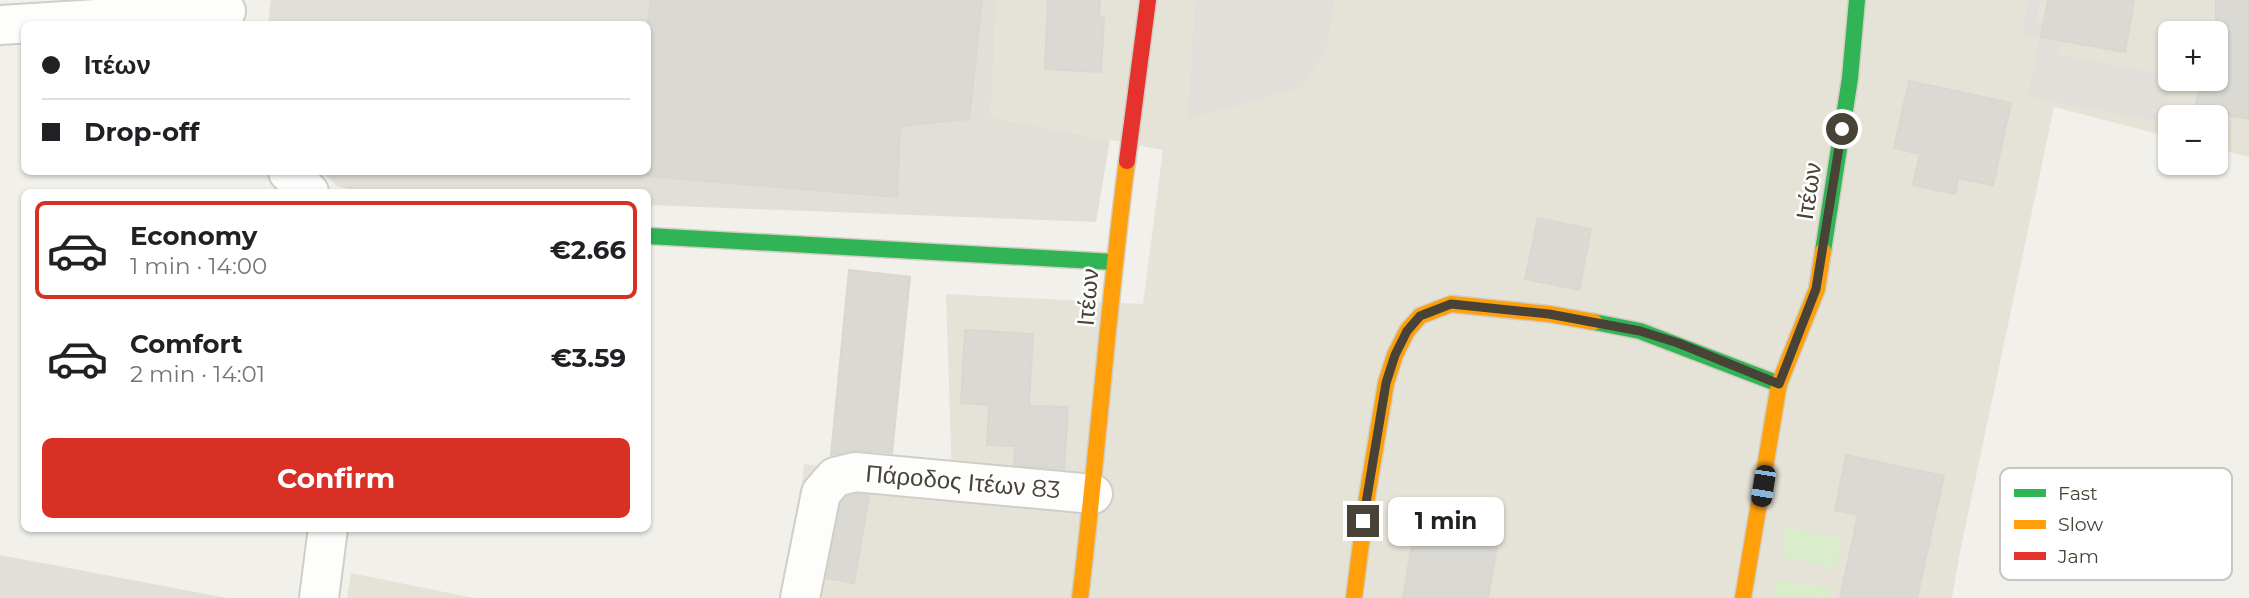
<!DOCTYPE html>
<meta charset="utf-8">
<style>
body{margin:0;font-family:Montserrat,sans-serif;background:#f6f6f6;color:#202124;height:100vh;display:flex;flex-direction:column;font-size:26px;white-space:nowrap}
*{box-sizing:border-box;margin:0}
p{font-size:23px;color:#757577}
.icon{flex:none;width:38px;height:38px;fill:none;stroke:currentColor;stroke-width:2;stroke-linecap:round;stroke-linejoin:round}
.map{position:relative;flex:1;overflow:hidden}
.side{position:absolute;left:21px;top:189px;width:630px;height:343px;display:flex;flex-direction:column;background:#fff;border-radius:10px;box-shadow:0 2px 5px #0004}
.side>*{flex:none}
.hud{position:absolute;left:21px;top:21px;width:630px;height:154px;border-radius:10px;box-shadow:0 2px 5px #0004;display:grid;align-content:center;height:154px;padding:0 21px;background:#fff}
.fabs{position:absolute;left:2158px;top:21px;display:grid;gap:14px}
.fabs a{display:grid;place-items:center;width:70px;height:70px;border-radius:10px;background:#fff;box-shadow:0 2px 5px #0004;font-size:35px}
.end{position:absolute;width:32px;height:32px;margin:-16px;border:9px solid #484336;background:#fff;box-shadow:0 0 0 4px #fff}
.from{border-radius:50%}
.bubble{position:absolute;height:49px;border-radius:10px;background:#fff;box-shadow:0 2px 5px #0004;font-size:23px;font-weight:700;line-height:49px;text-align:center}
.car{position:absolute;width:21px;height:42px;margin:-21px -10px;border-radius:9px;box-shadow:0 0 5px 2px #0007;background:linear-gradient(#222 24%,#8ab4d8 0 40%,#222 0 76%,#8ab4d8 0 86%,#222 0)}
.hud b{display:flex;align-items:center;gap:24px;height:66px;font-size:26px}
.hud b+b{border-top:2px solid #e0e0e0}
.hud i{width:18px;height:18px;background:#202124}
ul{padding:12px 0 0;list-style:none}
li{display:flex;align-items:center;gap:21px;height:98px;margin:0 14px 10px;padding:0 7px;border:4px solid transparent;border-radius:10px}
li div{flex:1}
li b{display:block;font-size:26px}
li em{font-style:normal;font-weight:700}
li.on{border-color:#d93025}
li>.icon{width:63px;height:63px;stroke-width:1.5}
.action{display:flex;gap:14px;margin-top:auto;padding:14px 21px}
.action a{flex:1;height:80px;border-radius:10px;background:#d93025;color:#fff;font-size:28px;font-weight:700;line-height:80px;text-align:center}
.map>svg:first-child{display:block}
.residential{fill:#e5e3d8;fill-rule:evenodd}
.industrial{fill:#e2dfd9}
.green{fill:#daedca}
.parking{fill:#e0dfda}
.building{fill:#dbd9d3;stroke:#d9d7d0;stroke-width:2}
.lines{fill:none;stroke-linecap:round;stroke-linejoin:round}
.street-casing{stroke:#cfcec8;stroke-width:42}
.fast-casing{stroke:#d1cec2;stroke-width:19}
.slow-casing{stroke:#d1cec2;stroke-width:19}
.jam-casing{stroke:#d1cec2;stroke-width:19}
.street{stroke:#fdfdfc;stroke-width:38}
.fast{stroke:#30b455;stroke-width:16}
.slow{stroke:#ff9f0a;stroke-width:16}
.jam{stroke:#e5322d;stroke-width:16}
.route{stroke:#484336;stroke-width:9}
.labels{text-anchor:middle;stroke-width:5;stroke-linejoin:round;paint-order:stroke}
.street-label{font-size:24px;fill:#484336;stroke:#fff}
.key{fill:#fff;stroke:#c8c7c3;stroke-width:2}
.key-label{font-size:19px;fill:#484336}
</style>
<div class="map">
<svg width="2249" height="598" viewBox="0 0 2249 598">
<rect width="100%" height="100%" fill="#f1f0eb"/>
<path class="residential" d="M 997,0 L 2249,0 L 2249,157 L 2216,148 L 2216,117 L 2170,117 L 2170,137 L 2054,107 L 1960,552 L 1952,598 L 790,598 L 804,464 L 952,481 L 946,294 L 1143,304 L 1163,150 L 991,117 ZM 2170,33 L 2216,33 L 2216,79 L 2170,79 Z
M 351,573 L 474,598 L 347,598 Z"/>
<path class="industrial" d="M 271,0 L 997,0 L 991,117 L 1110,140 L 1096,222 L 648,205 L 648,192 L 361,192 L 337,186 L 323,172 L 648,172 L 648,24 L 268,24 Z
M 0,555 L 227,598 L 0,598 Z"/>
<path class="green" d="M 1787,528 L 1841,539 L 1835,568 L 1781,556 Z
M 1776,579 L 1831,589 L 1829,598 L 1773,596 Z"/>
<path class="parking" d="M 1195,0 L 1335,0 L 1326,51 L 1302,87 L 1188,119 Z
M 2028,0 L 2040,0 L 2036,22 L 2062,27 L 2057,54 L 2170,76 L 2172,79 L 2164,123 L 2028,97 L 2039,38 L 2022,34 Z"/>
<path class="building" d="M 651,0 L 982,0 L 969,119 L 900,126 L 897,197 L 648,176 L 648,22 Z
M 1048,0 L 1100,0 L 1099,17 L 1104,17 L 1101,72 L 1045,69 Z
M 2048,0 L 2134,0 L 2125,52 L 2041,37 Z
M 2216,0 L 2249,0 L 2249,119 L 2195,109 L 2201,79 L 2216,79 Z
M 1909,81 L 2011,103 L 1993,185 L 1958,178 L 1955,194 L 1913,185 L 1920,154 L 1894,148 Z
M 1538,218 L 1591,229 L 1579,290 L 1525,279 Z
M 849,270 L 910,277 L 892,453 L 857,450 L 831,455 Z
M 965,330 L 1033,334 L 1029,406 L 1068,407 L 1064,469 L 1014,465 L 1015,446 L 987,445 L 989,405 L 961,403 Z
M 1846,455 L 1944,476 L 1917,598 L 1840,598 L 1858,515 L 1835,510 Z
M 857,494 L 869,495 L 854,583 L 826,578 L 841,503 L 847,497 Z
M 1416,520 L 1499,534 L 1488,598 L 1403,598 Z"/>
<g class="lines">
<g class="street-casing">
<path id="street" d="M 0,25 L 226,11
M 288,172 L 309,192
M 319,598 L 328,528
M 800,598 L 821,493 L 835,477 L 855,472 L 1093,494"/>
</g>
<g class="fast-casing">
<path id="fast" d="M 648,236 L 1114,262
M 1823,251 L 1850,78 L 1857,0
M 1594,322 L 1640,331 L 1779,384"/>
</g>
<g class="slow-casing">
<path id="slow" d="M 1080,598 C 1098,452 1108,306 1127,161
M 1354,598 L 1367,497 L 1386,383 L 1395,355 L 1407,331 L 1420,316 L 1451,304 L 1549,314 L 1594,322
M 1743,598 L 1779,384 L 1817,289 L 1823,251"/>
</g>
<g class="jam-casing">
<path id="jam" d="M 1127,161 L 1148,0"/>
</g>
<use href="#street" class="street"/>
<use href="#fast" class="fast"/>
<use href="#slow" class="slow"/>
<use href="#jam" class="jam"/>
</g>
<g class="lines">
<path class="route" d="M 1363,521 L 1386,383 L 1395,355 L 1407,331 L 1420,316 L 1451,304 L 1549,314 L 1640,331 L 1678,343 L 1779,384 L 1816,289 L 1842,129"/>
</g>
<g class="labels">
<g class="street-label">
<text transform="translate(1809 191) rotate(-81)" y="8">Ιτέων</text>
<text transform="translate(1088 297) rotate(-85)" y="8">Ιτέων</text>
<text transform="translate(963 482) rotate(5)" y="8">Πάροδος Ιτέων 83</text>
</g>
</g>
<rect x="2000" y="468" width="232" height="112" rx="10" class="key"/>
<rect x="2014" y="489" width="32" height="8" fill="#30b455"/>
<rect x="2014" y="520" width="32" height="9" fill="#ff9f0a"/>
<rect x="2014" y="552" width="32" height="8" fill="#e5322d"/>
<g class="key-label">
<text x="2058" y="500">Fast</text>
<text x="2058" y="531">Slow</text>
<text x="2058" y="563">Jam</text>
</g>
</svg>
<div class="fabs">
<a>+</a>
<a>−</a>
</div>
<i class="end from" style="left:1842px;top:129px"></i>
<i class="end" style="left:1363px;top:521px"></i>
<div class="bubble" style="left:1388px;top:497px;width:116px">1 min</div>
<i class="car" style="left:1763px;top:486px;rotate:189deg"></i>
<div class="hud">
<b><i class="from"></i>Ιτέων</b>
<b><i></i>Drop-off</b>
</div>
<section class="side">
<ul>
<li class="on"><svg class="icon" aria-label="car" viewBox="0 0 24 24"><path d="M5 17H2v-5l4-1 3-4h7l3 4 3 1v5h-3M9 17h6M6 11h13"/><circle cx="7" cy="17" r="2"/><circle cx="17" cy="17" r="2"/></svg><div><b>Economy</b><p>1 min · 14:00</p></div><em>€2.66</em></li>
<li><svg class="icon" aria-label="car" viewBox="0 0 24 24"><path d="M5 17H2v-5l4-1 3-4h7l3 4 3 1v5h-3M9 17h6M6 11h13"/><circle cx="7" cy="17" r="2"/><circle cx="17" cy="17" r="2"/></svg><div><b>Comfort</b><p>2 min · 14:01</p></div><em>€3.59</em></li>
</ul>
<div class="action"><a>Confirm</a></div>
</section>
</div>
